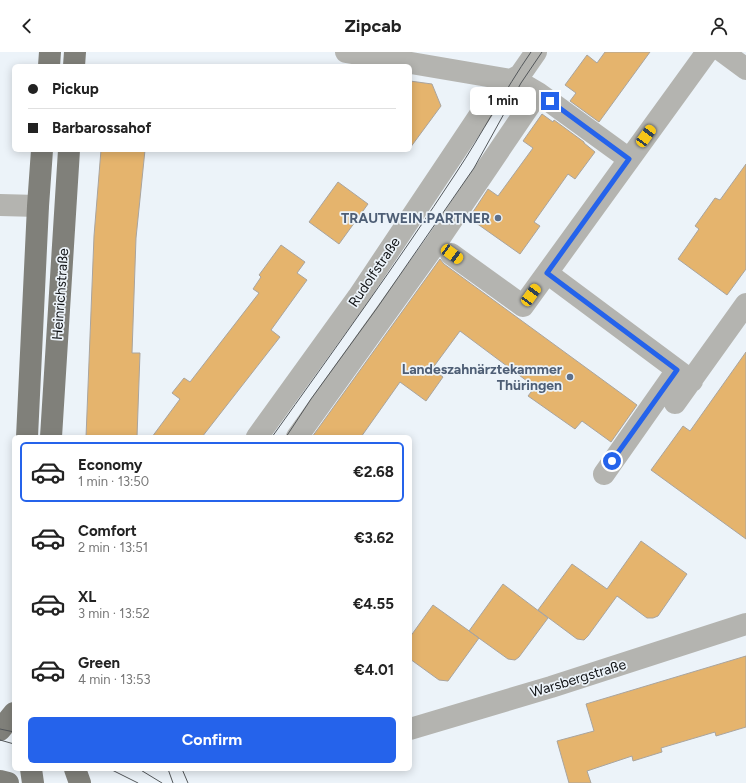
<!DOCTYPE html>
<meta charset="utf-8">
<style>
body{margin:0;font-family:Figtree,sans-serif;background:#f6f6f6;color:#222;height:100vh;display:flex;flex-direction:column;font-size:15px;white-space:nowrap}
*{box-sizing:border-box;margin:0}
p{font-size:13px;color:#767676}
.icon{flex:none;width:22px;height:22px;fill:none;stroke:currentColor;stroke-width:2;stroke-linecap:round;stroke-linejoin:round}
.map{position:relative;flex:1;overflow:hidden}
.drawer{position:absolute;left:12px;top:383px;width:400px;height:336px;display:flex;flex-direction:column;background:#fff;border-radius:6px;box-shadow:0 2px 10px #0003}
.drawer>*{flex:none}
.banner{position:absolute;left:12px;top:12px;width:400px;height:88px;border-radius:6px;box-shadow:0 2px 10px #0003;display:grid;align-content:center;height:88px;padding:0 16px;background:#fff}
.end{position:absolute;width:18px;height:18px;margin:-9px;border:5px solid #2563eb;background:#fff;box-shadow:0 0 0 2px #fff}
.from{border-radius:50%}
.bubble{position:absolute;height:28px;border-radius:6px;background:#fff;box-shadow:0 2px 10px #0003;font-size:13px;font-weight:700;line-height:28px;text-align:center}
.car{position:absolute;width:12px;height:24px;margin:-12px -6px;border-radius:5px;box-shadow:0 0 3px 1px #0007;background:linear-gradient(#f5c518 24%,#345 0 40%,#f5c518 0 76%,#345 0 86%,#f5c518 0)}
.banner b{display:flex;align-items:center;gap:14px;height:38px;font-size:15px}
.banner b+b{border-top:1px solid #e0e0e0}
.banner i{width:10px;height:10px;background:#222}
ul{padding:7px 0 0;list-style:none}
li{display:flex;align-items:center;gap:12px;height:60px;margin:0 8px 6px;padding:0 8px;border:2px solid transparent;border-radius:6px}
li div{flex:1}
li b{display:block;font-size:15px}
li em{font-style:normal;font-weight:700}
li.on{border-color:#2563eb}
li>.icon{width:36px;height:36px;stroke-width:1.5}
.primary-button{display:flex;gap:8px;margin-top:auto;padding:8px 16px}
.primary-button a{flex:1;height:46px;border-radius:6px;background:#2563eb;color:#fff;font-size:16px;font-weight:700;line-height:46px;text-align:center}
header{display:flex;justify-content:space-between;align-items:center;height:52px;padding:0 16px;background:#fff;font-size:18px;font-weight:700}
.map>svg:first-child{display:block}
.building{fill:#e5b46d;stroke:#a9a49e}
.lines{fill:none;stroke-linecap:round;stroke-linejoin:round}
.minor{stroke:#b4b4b0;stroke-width:22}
.major{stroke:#80807a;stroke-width:22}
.tram{stroke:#53575a;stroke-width:1}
.route{stroke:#2563eb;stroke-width:5}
.service-dot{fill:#5c6f8a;stroke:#ecf3f9;stroke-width:1.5}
.labels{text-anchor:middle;stroke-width:3.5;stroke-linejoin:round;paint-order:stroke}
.service-label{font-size:14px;font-weight:bold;fill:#4e5e75;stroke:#ecf3f9;text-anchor:end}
.street-label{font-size:14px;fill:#111315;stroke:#ecf3f9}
</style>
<header><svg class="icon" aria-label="back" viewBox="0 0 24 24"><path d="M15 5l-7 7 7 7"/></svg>Zipcab<svg class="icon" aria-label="person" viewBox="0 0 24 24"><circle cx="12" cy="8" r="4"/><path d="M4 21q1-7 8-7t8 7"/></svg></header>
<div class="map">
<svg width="746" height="731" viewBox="0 0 746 731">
<rect width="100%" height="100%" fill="#ecf3f9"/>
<path class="building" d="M 605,0 L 650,0 L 599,70 L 570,49 L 576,41 L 565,33 L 587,3 L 597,11 Z
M 410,29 L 432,32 L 441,54 L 410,96 Z
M 542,62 L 553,70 L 554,68 L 584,90 L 584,91 L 595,100 L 575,127 L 568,122 L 534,170 L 540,174 L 520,202 L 469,166 L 488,137 L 498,144 L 533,96 L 523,89 Z
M 101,98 L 145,98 L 136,186 L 132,301 L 140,301 L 137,385 L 86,385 L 94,184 Z
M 746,112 L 746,217 L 727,243 L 678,207 L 699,177 L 695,174 L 715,146 L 720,148 Z
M 338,130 L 368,152 L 339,192 L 309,170 Z
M 281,193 L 305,210 L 297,221 L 307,228 L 271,278 L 280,285 L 202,385 L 152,385 L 180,347 L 172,341 L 184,326 L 190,330 L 259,241 L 253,237 L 261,225 L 259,223 Z
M 440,207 L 444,212 L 637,353 L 611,390 L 582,369 L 575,377 L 528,344 L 535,335 L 460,279 L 432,317 L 443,325 L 426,349 L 400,330 L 361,385 L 312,385 Z
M 746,300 L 746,487 L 651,418 L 683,374 L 690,379 Z
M 641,489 L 687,522 L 658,564 L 653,566 L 647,566 L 617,544 L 588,584 L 584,588 L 577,587 L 538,558 L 572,512 L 607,537 Z
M 503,532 L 548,566 L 519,605 L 515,608 L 508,607 L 469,579 Z
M 433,553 L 479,586 L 448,629 L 439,628 L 410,607 L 410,585 Z
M 746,604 L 746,675 L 716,684 L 715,680 L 661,696 L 662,700 L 633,709 L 632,704 L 587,719 L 591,731 L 569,731 L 557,689 L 594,679 L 586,652 Z"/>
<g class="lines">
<path class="minor" d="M 346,0 L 511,28 L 521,31 L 538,41 L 629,107
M 723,0 L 746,17
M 0,153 L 38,154
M 451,202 L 523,254 L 707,0
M 547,221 L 692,329
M 675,351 L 746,252
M 257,385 L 358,245 L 491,46 L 511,28 L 520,23 L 536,0
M 297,385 L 437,190 L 538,41
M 604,422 L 677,318
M 410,677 L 551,635 L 746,572"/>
<path class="major" d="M 49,14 L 50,0
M 74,14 L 75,0
M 27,385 L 38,154 L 42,98
M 51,385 L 69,98
M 0,678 L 14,661
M 31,717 L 33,731
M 75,717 L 80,731
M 0,729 L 8,731"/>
<path class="tram" d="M 272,385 C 334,298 397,211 456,121 C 482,82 504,39 531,0
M 286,385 L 311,347 L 377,256 L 474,116 L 521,31 L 542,0
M 0,677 L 14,680
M 0,688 L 14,692
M 110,717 L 138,731
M 139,717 L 162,731
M 168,717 L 173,731
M 182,717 L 188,731"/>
</g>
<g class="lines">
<path class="route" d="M 550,49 L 629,107 L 547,221 L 677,318 L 612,409"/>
</g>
<g class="service-dot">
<circle cx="498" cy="166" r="4"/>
<circle cx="570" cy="325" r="4"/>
</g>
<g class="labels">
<g class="service-label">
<text x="490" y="171">TRAUTWEIN.PARTNER</text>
<text x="562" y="322">Landeszahnärztekammer<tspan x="562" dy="16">Thüringen</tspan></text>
</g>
<g class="street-label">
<text transform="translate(374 220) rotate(-56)" y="5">Rudolfstraße</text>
<text transform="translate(60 242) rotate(-86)" y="5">Heinrichstraße</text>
<text transform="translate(578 626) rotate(-17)" y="5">Warsbergstraße</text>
</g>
</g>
</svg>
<i class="end from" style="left:612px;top:409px"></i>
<i class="end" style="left:550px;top:49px"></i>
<div class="bubble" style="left:470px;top:35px;width:66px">1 min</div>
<i class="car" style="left:646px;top:84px;rotate:36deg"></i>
<i class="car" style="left:452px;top:202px;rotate:126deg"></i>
<i class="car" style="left:531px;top:243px;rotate:36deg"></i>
<div class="banner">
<b><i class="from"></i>Pickup</b>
<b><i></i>Barbarossahof</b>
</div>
<section class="drawer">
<ul>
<li class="on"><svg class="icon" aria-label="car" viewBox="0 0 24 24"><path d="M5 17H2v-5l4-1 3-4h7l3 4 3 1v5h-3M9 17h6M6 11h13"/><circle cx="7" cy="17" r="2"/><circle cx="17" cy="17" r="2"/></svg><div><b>Economy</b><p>1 min · 13:50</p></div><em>€2.68</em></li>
<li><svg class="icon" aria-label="car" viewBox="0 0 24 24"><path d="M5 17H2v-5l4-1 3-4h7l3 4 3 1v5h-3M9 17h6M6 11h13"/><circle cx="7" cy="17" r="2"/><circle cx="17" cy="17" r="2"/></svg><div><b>Comfort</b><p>2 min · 13:51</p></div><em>€3.62</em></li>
<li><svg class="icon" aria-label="car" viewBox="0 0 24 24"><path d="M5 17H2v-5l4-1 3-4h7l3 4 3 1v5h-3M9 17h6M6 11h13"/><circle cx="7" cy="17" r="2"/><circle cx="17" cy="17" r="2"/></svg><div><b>XL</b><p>3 min · 13:52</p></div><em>€4.55</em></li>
<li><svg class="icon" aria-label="car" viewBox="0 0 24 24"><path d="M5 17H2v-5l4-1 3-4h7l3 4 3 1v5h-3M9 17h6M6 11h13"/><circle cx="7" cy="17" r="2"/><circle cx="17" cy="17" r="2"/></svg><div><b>Green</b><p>4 min · 13:53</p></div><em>€4.01</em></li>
</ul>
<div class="primary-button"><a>Confirm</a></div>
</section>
</div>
